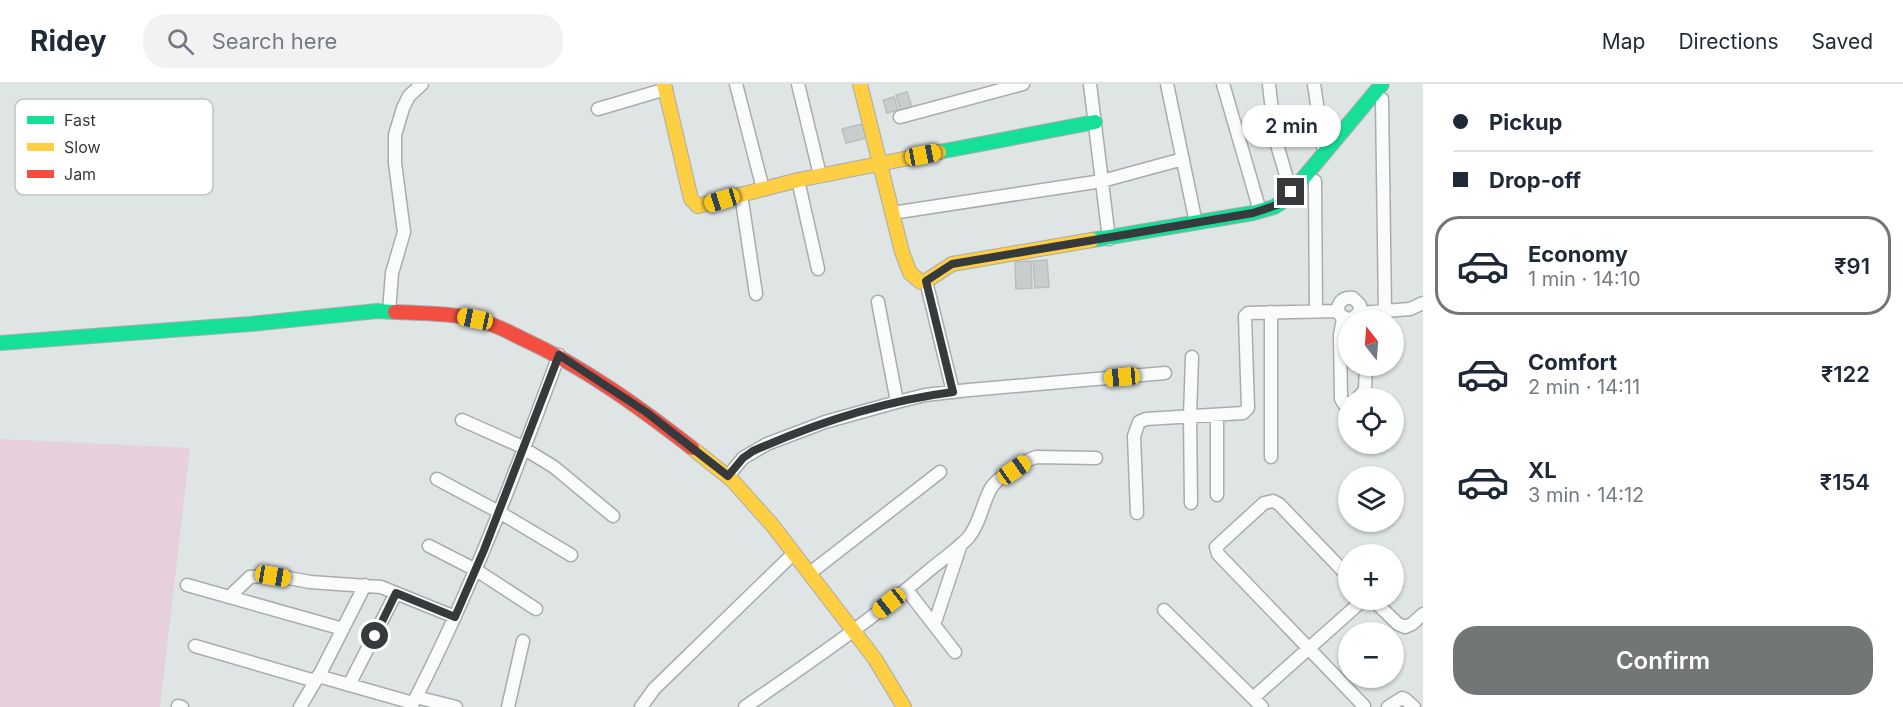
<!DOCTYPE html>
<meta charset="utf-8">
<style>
body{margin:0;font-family:Inter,sans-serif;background:#f2f2f3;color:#1f2937;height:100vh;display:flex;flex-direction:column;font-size:22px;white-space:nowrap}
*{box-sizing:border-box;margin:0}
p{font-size:20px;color:#747a83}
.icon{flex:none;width:33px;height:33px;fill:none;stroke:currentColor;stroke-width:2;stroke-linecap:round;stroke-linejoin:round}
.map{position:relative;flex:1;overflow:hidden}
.details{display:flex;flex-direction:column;background:#fff;width:480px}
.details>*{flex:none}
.guide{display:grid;align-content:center;height:132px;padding:0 30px;background:#fff}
.needle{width:39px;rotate:343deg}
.tools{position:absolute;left:1338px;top:226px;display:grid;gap:12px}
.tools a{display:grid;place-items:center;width:66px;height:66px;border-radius:50%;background:#fff;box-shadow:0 2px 4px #0004;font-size:30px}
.end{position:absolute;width:27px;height:27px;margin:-14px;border:8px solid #373a3c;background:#fff;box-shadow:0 0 0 3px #fff}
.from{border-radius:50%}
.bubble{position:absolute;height:42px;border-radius:21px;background:#fff;box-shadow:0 2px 4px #0004;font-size:20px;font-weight:600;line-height:42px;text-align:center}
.car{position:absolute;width:18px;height:36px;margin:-18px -9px;border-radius:8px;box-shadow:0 0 4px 2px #0007;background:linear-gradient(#f5c518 24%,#345 0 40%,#f5c518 0 76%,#345 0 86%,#f5c518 0)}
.guide b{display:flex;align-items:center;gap:21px;height:57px;font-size:22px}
.guide b+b{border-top:2px solid #e0e1e3}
.guide i{width:15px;height:15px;background:#1f2937}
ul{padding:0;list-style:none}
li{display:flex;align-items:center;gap:18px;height:99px;margin:0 12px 9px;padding:0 18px;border:3px solid transparent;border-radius:24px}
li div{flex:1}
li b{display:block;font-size:22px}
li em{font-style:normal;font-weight:600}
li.active{border-color:#727677}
li>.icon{width:54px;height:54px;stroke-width:1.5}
.button{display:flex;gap:12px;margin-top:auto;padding:12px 30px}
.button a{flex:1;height:69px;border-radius:24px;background:#727677;color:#fff;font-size:24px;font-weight:600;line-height:69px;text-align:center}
header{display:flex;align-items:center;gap:36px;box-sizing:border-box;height:84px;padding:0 30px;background:#fff;border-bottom:2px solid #e0e1e3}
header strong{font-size:28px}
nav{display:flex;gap:33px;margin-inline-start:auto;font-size:21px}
.search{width:420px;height:54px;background:#f2f2f3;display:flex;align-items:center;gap:15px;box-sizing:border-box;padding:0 21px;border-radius:24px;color:#747a83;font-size:22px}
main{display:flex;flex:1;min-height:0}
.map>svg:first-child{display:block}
.green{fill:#e6d0de}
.building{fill:#c9cdce;stroke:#babebe;stroke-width:1.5}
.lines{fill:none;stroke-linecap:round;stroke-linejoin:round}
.street-casing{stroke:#a9acad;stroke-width:15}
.fast-casing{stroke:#a9acad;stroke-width:16}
.slow-casing{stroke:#a9acad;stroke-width:16}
.jam-casing{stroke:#a9acad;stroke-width:16}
.street{stroke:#fafbfb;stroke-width:12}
.fast{stroke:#16e098;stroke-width:14}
.slow{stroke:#ffcf43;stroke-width:14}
.jam{stroke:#f24e42;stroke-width:14}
.route{stroke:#373a3c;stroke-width:8}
.key{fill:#fff;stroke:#c3c4c4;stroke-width:1.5}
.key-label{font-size:16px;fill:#373a3c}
</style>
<header>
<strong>Ridey</strong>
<div class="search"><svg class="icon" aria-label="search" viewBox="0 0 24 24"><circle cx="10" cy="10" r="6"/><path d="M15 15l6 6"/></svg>Search here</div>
<nav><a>Map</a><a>Directions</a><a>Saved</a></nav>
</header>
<main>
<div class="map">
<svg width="1423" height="623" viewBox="0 0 1423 623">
<rect width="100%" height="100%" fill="#dfe4e5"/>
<path class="green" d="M 0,355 L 190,364 L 160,623 L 0,623 Z"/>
<path class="building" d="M 907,8 L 912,23 L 901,27 L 896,11 Z
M 894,13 L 898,26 L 887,29 L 883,16 Z
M 867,39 L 871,53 L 846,59 L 842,45 Z
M 1047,176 L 1049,203 L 1035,204 L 1033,177 Z
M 1031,177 L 1032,204 L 1016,205 L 1015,178 Z"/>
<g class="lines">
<g class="street-casing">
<path id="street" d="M 736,0 L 763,105
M 798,0 L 820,91
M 1090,0 L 1109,155
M 1167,0 L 1196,139
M 1223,0 L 1260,127
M 1269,0 L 1275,54 L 1291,108
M 1314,0 L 1324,69
M 1382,15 L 1385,227
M 598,25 L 666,5
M 900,33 L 1023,0
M 798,96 L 818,185
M 1315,97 L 1316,227
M 741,110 L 756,210
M 892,129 L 1102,97 L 1183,75
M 926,197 L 953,308
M 878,218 L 897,318
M 389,228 L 392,189 L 404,148 L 395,79 L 395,51 L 403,24 L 409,12 L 422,0
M 1359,229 L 1360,221 L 1353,214 C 1342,212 1335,221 1340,231 L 1350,236 L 1359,229 L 1410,225 L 1423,219
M 1343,234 L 1340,251 L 1341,315 L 1344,320 L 1348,319
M 1357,315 L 1365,306 L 1366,282
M 462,336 L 518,361 L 554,383 L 613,432
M 1271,373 L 1271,228
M 728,392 L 743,374 L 767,360 L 825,338 L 897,318 L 925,311 L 969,306 L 1165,289
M 437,395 L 499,428 L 571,471
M 1217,411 L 1217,331
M 1191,419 L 1190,332 L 1192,273
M 1137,429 L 1134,352 L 1139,338 L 1146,335 L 1243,329 L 1248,324 L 1245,232 L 1248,229 L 1338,227
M 429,462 L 476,486 L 536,525
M 810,489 L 940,388
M 1348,492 L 1279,420 L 1273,417 L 1264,419 L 1216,463 L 1218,470 L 1364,622
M 187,501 L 343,545
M 907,506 L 955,568
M 229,513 L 250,493 L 273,491 L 310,498 L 381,503 L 455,533
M 1373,516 L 1398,540 L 1405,543 L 1412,540 L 1423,530
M 1164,526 L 1262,623
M 934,541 L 961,460
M 195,562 L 315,597
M 318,592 L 413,619
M 349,601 L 396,509
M 416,613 L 456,623
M 1253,614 L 1363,516
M 178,622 L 182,623
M 300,623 L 322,586 L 365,501
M 411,623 C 470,510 515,390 559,271
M 508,623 L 523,557
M 641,623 L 654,605 L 794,469
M 745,623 C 807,580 869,538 926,489 C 939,478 955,467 968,454 C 980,440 982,420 991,404 C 997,394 1024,377 1036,373 L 1096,374
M 1388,623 L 1402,614 L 1405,615 L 1414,623"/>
</g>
<g class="fast-casing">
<path id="fast" d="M 939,68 L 1095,38
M 1092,156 L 1253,129 L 1274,123 L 1285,116 L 1382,0
M 0,259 L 250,240 L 377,227 L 395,228"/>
</g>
<g class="slow-casing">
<path id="slow" d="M 664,0 L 691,115 L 698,122 L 798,96 L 939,68
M 860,0 L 902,168 L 910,189 L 921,198 L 926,197 L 952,180 L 1092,156
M 692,364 L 732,396 L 773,442 L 875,575 L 904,623"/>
</g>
<g class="jam-casing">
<path id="jam" d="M 395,228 C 421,229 447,229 472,234 C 490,238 507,247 523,255 C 584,283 639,323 692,364"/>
</g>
<use href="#street" class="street"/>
<use href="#fast" class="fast"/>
<use href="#slow" class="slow"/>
<use href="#jam" class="jam"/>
</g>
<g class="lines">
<path class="route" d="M 375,552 L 396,509 L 455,533 L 484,466 L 559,271 L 646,328 L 728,392 L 743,374 L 753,367 C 816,339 884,317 953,308 L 926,197 L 952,180 L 1253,129 L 1280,120 L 1291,108"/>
</g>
<rect x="15" y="15" width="198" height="96" rx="9" class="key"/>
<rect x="27" y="32" width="27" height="8" fill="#16e098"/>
<rect x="27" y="59" width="27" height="8" fill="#ffcf43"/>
<rect x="27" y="86" width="27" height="8" fill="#f24e42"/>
<g class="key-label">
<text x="64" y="42">Fast</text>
<text x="64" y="69">Slow</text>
<text x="64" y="96">Jam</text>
</g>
</svg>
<div class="tools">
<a><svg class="needle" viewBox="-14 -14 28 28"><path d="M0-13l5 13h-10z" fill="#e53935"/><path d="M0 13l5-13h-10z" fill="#747a83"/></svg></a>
<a><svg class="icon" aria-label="locate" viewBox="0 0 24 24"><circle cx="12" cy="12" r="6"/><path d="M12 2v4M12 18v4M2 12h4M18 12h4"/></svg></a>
<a><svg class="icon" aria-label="layers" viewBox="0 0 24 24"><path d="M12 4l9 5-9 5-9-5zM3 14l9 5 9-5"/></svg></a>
<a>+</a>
<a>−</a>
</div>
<i class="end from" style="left:375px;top:552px"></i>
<i class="end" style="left:1291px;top:108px"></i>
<div class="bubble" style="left:1242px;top:21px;width:99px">2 min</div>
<i class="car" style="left:923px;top:71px;rotate:79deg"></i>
<i class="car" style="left:722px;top:116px;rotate:253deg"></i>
<i class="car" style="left:475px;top:235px;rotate:282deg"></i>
<i class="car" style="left:1122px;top:293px;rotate:265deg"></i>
<i class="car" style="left:1014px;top:386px;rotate:55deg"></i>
<i class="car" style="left:273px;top:492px;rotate:100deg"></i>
<i class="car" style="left:889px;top:519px;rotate:232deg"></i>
</div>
<section class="details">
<div class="guide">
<b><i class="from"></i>Pickup</b>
<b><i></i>Drop-off</b>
</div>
<ul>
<li class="active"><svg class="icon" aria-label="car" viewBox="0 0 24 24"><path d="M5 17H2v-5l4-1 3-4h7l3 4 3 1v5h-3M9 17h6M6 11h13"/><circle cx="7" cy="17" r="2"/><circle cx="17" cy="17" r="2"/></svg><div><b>Economy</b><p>1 min · 14:10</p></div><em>₹91</em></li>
<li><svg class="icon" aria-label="car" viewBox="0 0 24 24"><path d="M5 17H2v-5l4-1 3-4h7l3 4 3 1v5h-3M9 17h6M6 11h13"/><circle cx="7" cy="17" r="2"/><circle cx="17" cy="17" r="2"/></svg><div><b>Comfort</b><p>2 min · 14:11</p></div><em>₹122</em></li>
<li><svg class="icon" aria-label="car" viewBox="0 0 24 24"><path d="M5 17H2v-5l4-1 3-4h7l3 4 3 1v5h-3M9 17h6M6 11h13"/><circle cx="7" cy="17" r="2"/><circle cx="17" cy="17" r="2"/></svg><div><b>XL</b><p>3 min · 14:12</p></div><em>₹154</em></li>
</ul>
<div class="button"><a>Confirm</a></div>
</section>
</main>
